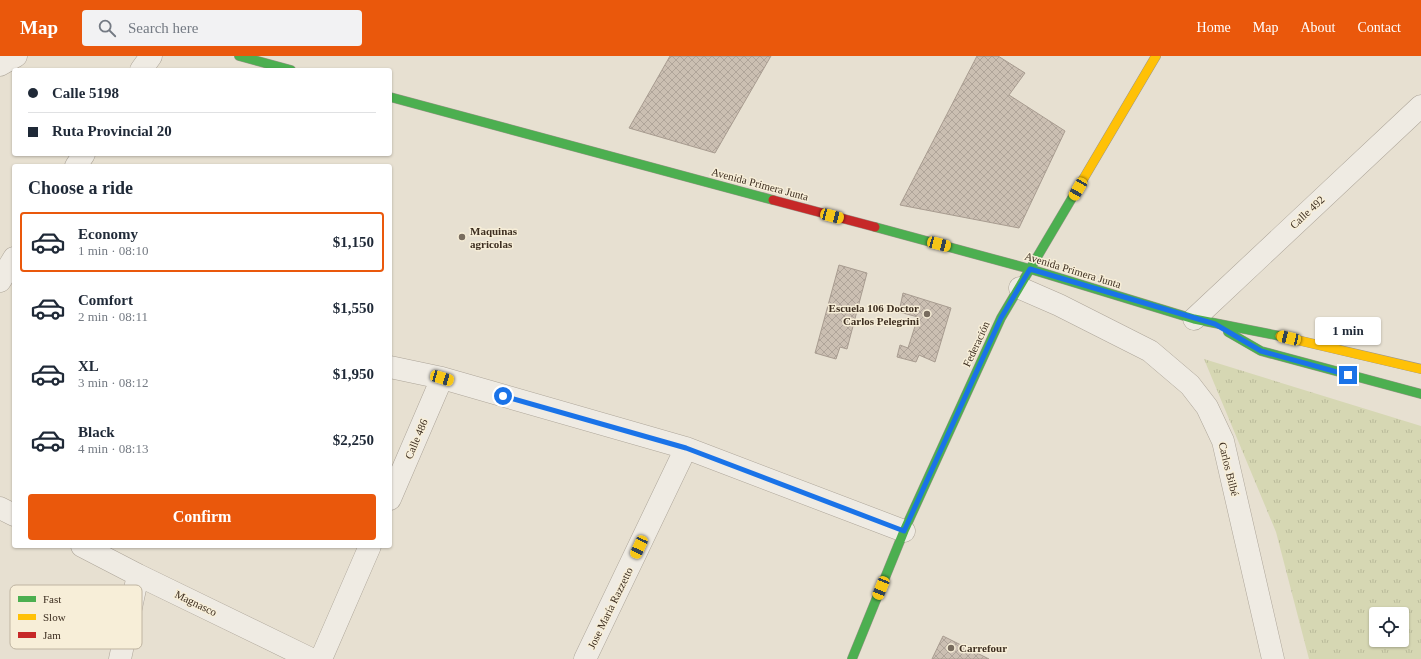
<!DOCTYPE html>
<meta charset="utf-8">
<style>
body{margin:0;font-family:"Times New Roman",serif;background:#f2f2f3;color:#1f2937;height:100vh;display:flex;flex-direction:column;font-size:15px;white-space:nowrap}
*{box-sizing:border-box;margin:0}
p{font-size:13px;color:#747a83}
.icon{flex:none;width:22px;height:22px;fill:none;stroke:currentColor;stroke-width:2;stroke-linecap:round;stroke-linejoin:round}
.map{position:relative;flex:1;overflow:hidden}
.drawer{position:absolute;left:12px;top:108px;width:380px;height:384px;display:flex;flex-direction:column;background:#fff;border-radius:4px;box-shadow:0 1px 3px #0004}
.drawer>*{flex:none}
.banner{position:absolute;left:12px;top:12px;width:380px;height:88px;border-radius:4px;box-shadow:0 1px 3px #0004;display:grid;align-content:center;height:88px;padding:0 16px;background:#fff}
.controls{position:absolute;left:1369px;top:551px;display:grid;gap:8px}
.controls a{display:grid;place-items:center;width:40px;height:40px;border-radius:4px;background:#fff;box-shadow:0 1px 3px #0004;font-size:20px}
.end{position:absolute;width:18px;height:18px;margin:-9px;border:5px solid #1a73e8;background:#fff;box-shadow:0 0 0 2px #fff}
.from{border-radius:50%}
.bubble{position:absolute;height:28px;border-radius:4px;background:#fff;box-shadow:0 1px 3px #0004;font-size:13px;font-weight:800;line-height:28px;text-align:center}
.car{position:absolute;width:12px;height:24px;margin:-12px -6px;border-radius:5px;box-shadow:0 0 3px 1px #0007;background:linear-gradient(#f5c518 24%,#345 0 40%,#f5c518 0 76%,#345 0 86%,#f5c518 0)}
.banner b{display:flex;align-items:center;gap:14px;height:38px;font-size:15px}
.banner b+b{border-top:1px solid #e0e1e3}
.banner i{width:10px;height:10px;background:#1f2937}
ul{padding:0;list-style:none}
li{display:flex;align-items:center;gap:12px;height:60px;margin:0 8px 6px;padding:0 8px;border:2px solid transparent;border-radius:4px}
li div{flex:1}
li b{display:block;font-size:15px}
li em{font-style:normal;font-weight:800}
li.current{border-color:#ea580c}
li>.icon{width:36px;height:36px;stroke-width:1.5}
h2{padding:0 16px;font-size:18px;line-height:48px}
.cta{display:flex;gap:8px;margin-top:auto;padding:8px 16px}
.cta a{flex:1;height:46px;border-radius:4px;background:#ea580c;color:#fff;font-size:16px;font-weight:800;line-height:46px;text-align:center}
header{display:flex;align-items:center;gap:24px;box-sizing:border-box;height:56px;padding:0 20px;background:#ea580c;color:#fff}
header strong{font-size:19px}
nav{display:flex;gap:22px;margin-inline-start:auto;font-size:14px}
.search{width:280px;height:36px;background:#f2f2f3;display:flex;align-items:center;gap:10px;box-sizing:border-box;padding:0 14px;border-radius:4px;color:#747a83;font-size:15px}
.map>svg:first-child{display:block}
.grass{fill:url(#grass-tufts);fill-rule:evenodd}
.building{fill:url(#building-cross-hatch);stroke:#a89c90}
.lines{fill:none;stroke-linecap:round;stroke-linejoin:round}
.street-casing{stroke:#ada599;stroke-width:23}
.fast-casing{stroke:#9c958a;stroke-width:10}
.slow-casing{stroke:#9c958a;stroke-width:10}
.jam-casing{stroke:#9c958a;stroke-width:10}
.street{stroke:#efebe3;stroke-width:22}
.fast{stroke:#4caf50;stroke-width:9}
.slow{stroke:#ffc107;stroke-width:9}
.jam{stroke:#c62828;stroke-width:9}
.route{stroke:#1a73e8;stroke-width:5}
.poi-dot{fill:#786c5e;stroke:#f7eed8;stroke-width:1.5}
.labels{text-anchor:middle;stroke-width:3;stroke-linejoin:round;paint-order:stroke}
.street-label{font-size:11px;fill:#3d2e20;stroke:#f7eed8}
.poi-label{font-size:11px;font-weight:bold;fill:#3d2e20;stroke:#f7eed8;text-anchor:start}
.key{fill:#f7eed8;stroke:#bfb4a1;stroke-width:1}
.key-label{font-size:11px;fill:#3d2e20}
</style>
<header>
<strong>Map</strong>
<div class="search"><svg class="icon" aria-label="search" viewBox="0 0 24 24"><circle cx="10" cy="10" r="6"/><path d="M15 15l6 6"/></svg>Search here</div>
<nav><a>Home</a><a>Map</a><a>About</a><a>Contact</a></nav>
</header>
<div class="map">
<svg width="1421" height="603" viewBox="0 0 1421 603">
<defs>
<pattern id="grass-tufts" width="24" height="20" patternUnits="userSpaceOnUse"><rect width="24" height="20" fill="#d6d7b3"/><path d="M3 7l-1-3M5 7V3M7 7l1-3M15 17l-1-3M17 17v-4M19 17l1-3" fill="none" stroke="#b9b99a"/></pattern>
<pattern id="building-cross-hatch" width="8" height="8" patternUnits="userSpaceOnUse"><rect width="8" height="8" fill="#cbbfb2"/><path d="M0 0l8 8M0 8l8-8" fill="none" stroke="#afa499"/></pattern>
</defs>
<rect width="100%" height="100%" fill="#e7e0d1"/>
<path class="grass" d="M 1204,303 L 1421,370 L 1421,603 L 1309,603 L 1276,476 ZM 1376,558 L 1402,558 L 1402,584 L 1376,584 Z"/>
<path class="building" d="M 670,0 L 771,0 L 715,97 L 629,72 Z
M 977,0 L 998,0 L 1025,17 L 1009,39 L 1065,75 L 1019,172 L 900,149 Z
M 839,209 L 867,217 L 847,293 L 840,291 L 836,303 L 815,297 Z
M 903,237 L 951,252 L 935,306 L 919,299 L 916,306 L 897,301 L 900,289 L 908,292 L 918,261 L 899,256 Z
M 943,580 L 989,603 L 932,603 Z"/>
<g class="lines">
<g class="street-casing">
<path id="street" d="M 0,9 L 16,0
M 141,14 L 151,0
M 76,110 L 84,98
M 0,225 L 14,202
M 1020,232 L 1059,249 L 1150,295 L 1190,329 L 1207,351 L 1223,385 L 1273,603
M 1194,263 L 1421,50
M 390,311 L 442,322 L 686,392 L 904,475
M 390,443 L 442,322
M 0,452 L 14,459
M 82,490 L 138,519 L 311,603
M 120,603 L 138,519
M 321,603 L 370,490
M 585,603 L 686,392"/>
</g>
<g class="fast-casing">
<path id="fast" d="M 239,0 L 291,14
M 390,41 L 773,144
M 875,171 L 1030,213 L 1194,263 L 1280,280
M 1228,276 L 1261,295 L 1421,338
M 852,603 L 904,475 L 1001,262 L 1075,137"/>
</g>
<g class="slow-casing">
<path id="slow" d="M 1075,137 L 1156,0
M 1280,280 L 1421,313"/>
</g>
<g class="jam-casing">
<path id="jam" d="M 773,144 L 875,171"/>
</g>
<use href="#street" class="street"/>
<use href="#fast" class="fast"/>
<use href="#slow" class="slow"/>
<use href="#jam" class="jam"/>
</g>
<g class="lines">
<path class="route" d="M 503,340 L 686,392 L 904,475 L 1001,262 L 1030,213 L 1215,268 L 1261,295 L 1348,319"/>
</g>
<g class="poi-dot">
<circle cx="462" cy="181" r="4"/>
<circle cx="927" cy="258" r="4"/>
<circle cx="951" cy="592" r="4"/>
</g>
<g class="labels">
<g class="street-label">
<text transform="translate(760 128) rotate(15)" y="4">Avenida Primera Junta</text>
<text transform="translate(1307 156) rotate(-43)" y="4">Calle 492</text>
<text transform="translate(1073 214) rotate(17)" y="4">Avenida Primera Junta</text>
<text transform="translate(976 288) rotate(-65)" y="4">Federación</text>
<text transform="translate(416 383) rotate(-67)" y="4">Calle 486</text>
<text transform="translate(1229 413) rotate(76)" y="4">Carlos Bilbé</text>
<text transform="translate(196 547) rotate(26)" y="4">Magnasco</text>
<text transform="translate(610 552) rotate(-64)" y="4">Jose María Razzetto</text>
</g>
<g class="poi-label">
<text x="470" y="179">Maquinas<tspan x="470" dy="13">agricolas</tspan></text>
<text x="919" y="256" text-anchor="end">Escuela 106 Doctor<tspan x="919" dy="13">Carlos Pelegrini</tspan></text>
<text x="959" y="596">Carrefour</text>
</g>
</g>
<rect x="10" y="529" width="132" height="64" rx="6" class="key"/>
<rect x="18" y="540" width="18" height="6" fill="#4caf50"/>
<rect x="18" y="558" width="18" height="6" fill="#ffc107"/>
<rect x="18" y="576" width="18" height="6" fill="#c62828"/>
<g class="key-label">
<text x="43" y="547">Fast</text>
<text x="43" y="565">Slow</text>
<text x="43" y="583">Jam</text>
</g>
</svg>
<div class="controls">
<a><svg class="icon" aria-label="locate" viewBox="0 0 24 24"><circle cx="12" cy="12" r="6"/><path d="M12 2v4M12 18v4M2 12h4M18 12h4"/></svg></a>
</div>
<i class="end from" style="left:503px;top:340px"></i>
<i class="end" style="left:1348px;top:319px"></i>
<div class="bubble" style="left:1315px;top:261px;width:66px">1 min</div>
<i class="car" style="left:1078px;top:133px;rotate:210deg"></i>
<i class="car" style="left:832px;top:160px;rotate:105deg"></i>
<i class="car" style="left:939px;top:188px;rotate:105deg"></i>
<i class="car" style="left:1289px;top:282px;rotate:283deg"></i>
<i class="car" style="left:442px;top:322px;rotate:106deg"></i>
<i class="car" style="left:639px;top:491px;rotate:205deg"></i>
<i class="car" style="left:881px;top:532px;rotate:202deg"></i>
<div class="banner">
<b><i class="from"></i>Calle 5198</b>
<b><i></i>Ruta Provincial 20</b>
</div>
<section class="drawer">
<h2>Choose a ride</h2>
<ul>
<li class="current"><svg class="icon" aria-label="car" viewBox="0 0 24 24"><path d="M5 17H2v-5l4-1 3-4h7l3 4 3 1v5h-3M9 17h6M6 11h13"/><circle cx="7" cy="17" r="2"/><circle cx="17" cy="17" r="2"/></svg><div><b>Economy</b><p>1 min · 08:10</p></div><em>$1,150</em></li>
<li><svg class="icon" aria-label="car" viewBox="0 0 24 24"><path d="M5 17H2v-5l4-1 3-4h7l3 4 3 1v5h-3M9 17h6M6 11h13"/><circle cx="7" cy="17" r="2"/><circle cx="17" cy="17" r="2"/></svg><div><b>Comfort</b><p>2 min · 08:11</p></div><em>$1,550</em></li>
<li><svg class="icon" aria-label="car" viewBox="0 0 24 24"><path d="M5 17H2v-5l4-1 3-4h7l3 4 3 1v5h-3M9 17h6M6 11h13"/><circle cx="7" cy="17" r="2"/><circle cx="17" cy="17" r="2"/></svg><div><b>XL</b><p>3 min · 08:12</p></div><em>$1,950</em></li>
<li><svg class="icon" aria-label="car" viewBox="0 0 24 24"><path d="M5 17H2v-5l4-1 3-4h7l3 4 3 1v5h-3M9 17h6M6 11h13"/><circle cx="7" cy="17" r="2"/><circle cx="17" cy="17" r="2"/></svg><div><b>Black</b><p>4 min · 08:13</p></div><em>$2,250</em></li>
</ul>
<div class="cta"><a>Confirm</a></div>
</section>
</div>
